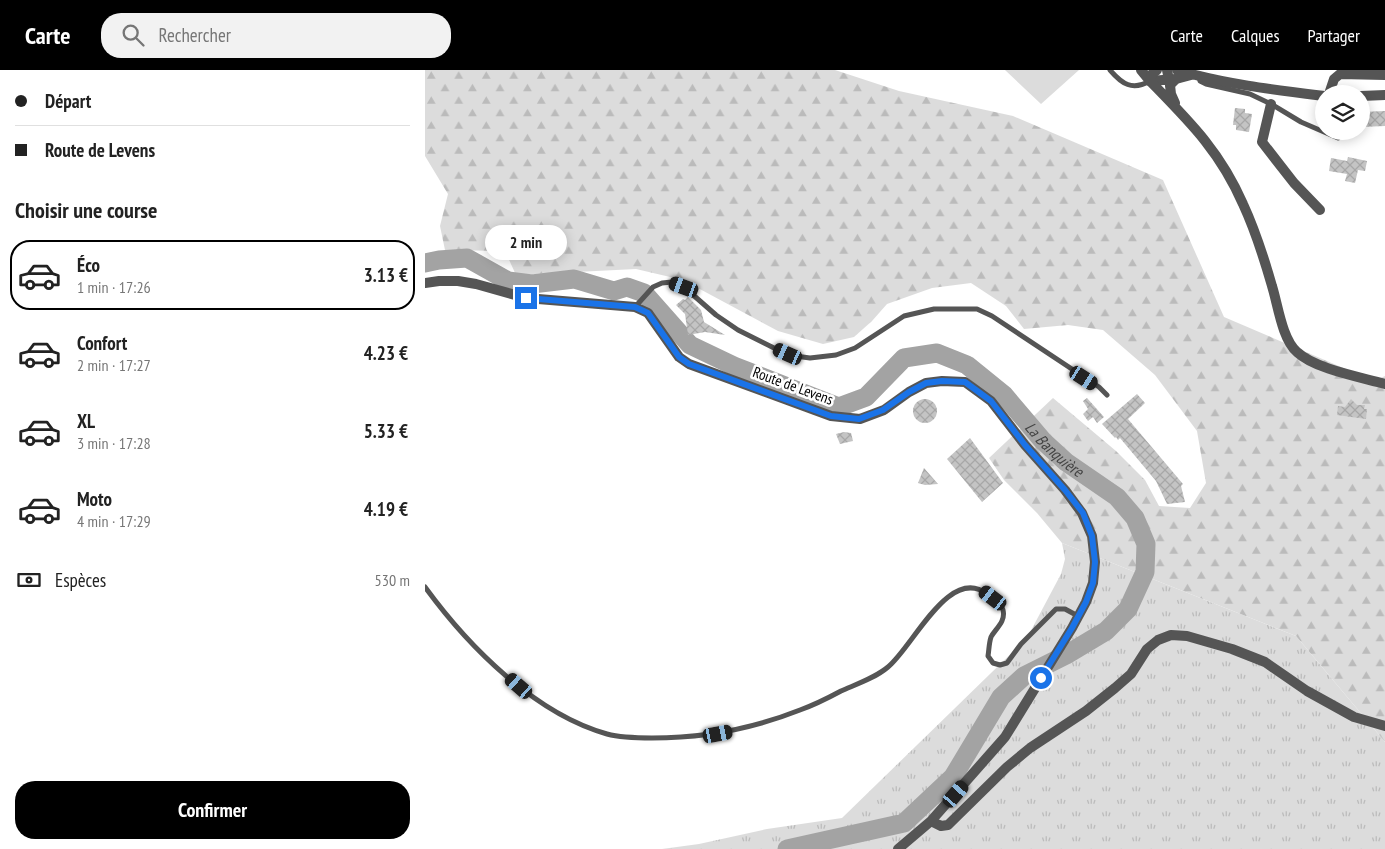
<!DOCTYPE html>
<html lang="fr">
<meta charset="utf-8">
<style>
body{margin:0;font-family:"PT Sans Narrow",sans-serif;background:#f2f2f2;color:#222;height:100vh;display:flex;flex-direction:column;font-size:19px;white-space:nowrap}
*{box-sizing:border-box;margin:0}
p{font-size:16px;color:#767676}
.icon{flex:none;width:28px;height:28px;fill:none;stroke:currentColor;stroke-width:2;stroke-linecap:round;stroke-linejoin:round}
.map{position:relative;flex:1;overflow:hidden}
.panel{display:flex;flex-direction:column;background:#fff;width:425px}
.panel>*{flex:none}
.hud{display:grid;align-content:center;height:110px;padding:0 15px;background:#fff}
.controls{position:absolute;left:890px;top:15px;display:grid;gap:10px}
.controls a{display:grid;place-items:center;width:55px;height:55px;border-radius:50%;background:#fff;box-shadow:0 2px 12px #0003;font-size:25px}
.end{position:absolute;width:22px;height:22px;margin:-11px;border:6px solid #1a73e8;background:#fff;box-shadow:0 0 0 2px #fff}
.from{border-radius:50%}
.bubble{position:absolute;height:35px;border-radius:18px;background:#fff;box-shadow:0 2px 12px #0003;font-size:16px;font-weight:700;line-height:35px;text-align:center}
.car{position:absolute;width:15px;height:30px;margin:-15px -8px;border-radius:6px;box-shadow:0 0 4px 1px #0007;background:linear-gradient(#222 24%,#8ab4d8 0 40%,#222 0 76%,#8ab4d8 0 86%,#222 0)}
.hud b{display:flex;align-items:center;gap:18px;height:48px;font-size:19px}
.hud b+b{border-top:1px solid #e0e0e0}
.hud i{width:12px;height:12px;background:#222}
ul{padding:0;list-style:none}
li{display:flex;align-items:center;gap:15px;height:70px;margin:0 10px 8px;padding:0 5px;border:2px solid transparent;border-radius:20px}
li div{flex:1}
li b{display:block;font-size:19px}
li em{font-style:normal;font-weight:700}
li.selected{border-color:#000}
li>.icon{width:45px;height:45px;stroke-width:1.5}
h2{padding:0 15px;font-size:22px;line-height:60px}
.pay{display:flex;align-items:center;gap:12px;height:55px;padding:0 15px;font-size:19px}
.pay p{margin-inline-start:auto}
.button{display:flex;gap:10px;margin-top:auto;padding:10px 15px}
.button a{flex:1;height:58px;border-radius:20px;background:#000;color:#fff;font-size:20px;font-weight:700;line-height:58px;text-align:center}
header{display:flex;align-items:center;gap:30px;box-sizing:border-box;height:70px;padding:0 25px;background:#000;color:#fff}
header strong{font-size:24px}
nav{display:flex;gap:28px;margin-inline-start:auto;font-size:18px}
.search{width:350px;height:45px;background:#f2f2f2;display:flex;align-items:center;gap:12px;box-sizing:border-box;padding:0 18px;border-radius:20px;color:#767676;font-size:19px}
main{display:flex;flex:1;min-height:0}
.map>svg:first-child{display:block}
.grass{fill:url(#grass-tufts)}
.forest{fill:url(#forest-firs)}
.park{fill:#dcdcdc}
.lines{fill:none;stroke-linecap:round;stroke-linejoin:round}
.river{stroke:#a3a3a3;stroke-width:19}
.building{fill:url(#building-cross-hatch)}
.service{stroke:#555;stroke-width:5}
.minor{stroke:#555;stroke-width:10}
.tertiary{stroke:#555;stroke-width:10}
.route{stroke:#1a73e8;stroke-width:6}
.labels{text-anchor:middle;stroke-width:5;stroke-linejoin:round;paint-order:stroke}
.street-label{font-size:15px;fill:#000;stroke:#fff}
.water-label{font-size:16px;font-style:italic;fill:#444;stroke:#fff}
</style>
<header>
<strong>Carte</strong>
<div class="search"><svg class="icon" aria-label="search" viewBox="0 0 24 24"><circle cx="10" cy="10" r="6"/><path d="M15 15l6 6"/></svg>Rechercher</div>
<nav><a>Carte</a><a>Calques</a><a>Partager</a></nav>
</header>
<main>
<section class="panel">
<div class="hud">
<b><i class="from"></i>Départ</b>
<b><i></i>Route de Levens</b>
</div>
<h2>Choisir une course</h2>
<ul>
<li class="selected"><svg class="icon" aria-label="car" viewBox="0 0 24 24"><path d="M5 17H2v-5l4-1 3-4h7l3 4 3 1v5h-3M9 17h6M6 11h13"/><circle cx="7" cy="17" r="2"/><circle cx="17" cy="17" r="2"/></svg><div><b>Éco</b><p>1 min · 17:26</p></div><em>3.13 €</em></li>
<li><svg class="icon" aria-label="car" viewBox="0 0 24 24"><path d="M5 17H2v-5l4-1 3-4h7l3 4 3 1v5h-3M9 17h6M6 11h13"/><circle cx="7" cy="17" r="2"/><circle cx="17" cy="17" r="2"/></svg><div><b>Confort</b><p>2 min · 17:27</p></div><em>4.23 €</em></li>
<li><svg class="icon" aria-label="car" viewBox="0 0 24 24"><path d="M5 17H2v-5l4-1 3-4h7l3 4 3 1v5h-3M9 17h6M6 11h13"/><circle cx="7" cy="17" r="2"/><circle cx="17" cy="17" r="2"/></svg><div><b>XL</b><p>3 min · 17:28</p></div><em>5.33 €</em></li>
<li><svg class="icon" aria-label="car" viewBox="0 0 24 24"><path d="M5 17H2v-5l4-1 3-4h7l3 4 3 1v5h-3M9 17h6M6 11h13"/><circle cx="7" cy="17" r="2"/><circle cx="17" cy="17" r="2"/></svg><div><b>Moto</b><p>4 min · 17:29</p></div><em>4.19 €</em></li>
</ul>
<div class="pay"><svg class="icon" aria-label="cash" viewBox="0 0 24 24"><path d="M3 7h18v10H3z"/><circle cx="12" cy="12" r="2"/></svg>Espèces<p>530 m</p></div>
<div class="button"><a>Confirmer</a></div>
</section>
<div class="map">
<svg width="960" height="779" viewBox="0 0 960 779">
<defs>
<pattern id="grass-tufts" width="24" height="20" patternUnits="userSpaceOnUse" patternTransform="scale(1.25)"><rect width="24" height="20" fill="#dcdcdc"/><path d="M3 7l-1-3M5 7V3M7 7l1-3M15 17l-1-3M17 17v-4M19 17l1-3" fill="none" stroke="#bbb"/></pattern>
<pattern id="forest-firs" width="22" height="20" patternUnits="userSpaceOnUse" patternTransform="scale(1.25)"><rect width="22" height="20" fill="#dcdcdc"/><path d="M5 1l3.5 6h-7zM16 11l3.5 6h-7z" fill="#bbb"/></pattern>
<pattern id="building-cross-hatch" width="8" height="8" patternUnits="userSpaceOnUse" patternTransform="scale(1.25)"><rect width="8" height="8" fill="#c4c4c4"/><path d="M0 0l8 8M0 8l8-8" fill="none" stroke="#a7a7a7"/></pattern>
</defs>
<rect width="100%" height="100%" fill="#fff"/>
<path class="grass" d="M 637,473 L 871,566 L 960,672 L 960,779 L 237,779 L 274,774 L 342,759 L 417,748 L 602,568 L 636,504 L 640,489 Z"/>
<path class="forest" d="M 0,0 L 410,0 L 474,21 L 588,46 L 738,110 L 799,247 L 949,311 L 960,306 L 960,672 L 871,566 L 637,473 L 612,443 L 579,410 L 564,388 L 628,328 L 691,381 L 720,410 L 734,436 L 765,438 L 781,413 L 772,361 L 730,305 L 678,260 L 643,255 L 599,259 L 581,236 L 546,213 L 507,218 L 462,234 L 447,251 L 429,267 L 398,274 L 353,261 L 258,210 L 211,199 L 91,205 L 80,181 L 20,180 L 15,156 L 23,124 L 0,86 Z"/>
<path class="park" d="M 580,0 L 654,0 L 616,34 Z"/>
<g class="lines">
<path class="river" id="s1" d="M 0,193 L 14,190 L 42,188 L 83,211 L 107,214 L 149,209 L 189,221 L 202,217 L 219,223 L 265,275 L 309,296 L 414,337 L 441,327 L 479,288 L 512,283 L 542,295 L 579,325 L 618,371 L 641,392 L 692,427 L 710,448 L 721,474 L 720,502 L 703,539 L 681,561 L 641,585 L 599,606 L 576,627 L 528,707 L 479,753 L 362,779"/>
</g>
<path class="building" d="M 810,38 L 820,39 L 820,43 L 827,44 L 824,62 L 811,60 L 811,55 L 808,55 Z
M 960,41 L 960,56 L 936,57 L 936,42 Z
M 923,87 L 942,91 L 940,101 L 933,100 L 930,113 L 920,111 L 922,104 L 904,101 L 906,88 L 922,91 Z
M 263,227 L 276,240 L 279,252 L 300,265 L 280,262 L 263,265 L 260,244 L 251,235 L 258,229 L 260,230 Z
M 712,324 L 720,333 L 703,349 L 758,414 L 756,416 L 760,432 L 742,434 L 731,411 L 695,368 L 693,370 L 691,367 L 690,368 L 677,354 Z
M 662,328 L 679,347 L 672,353 L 668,347 L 663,351 L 658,344 L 663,339 L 658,331 Z
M 926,329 L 932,335 L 940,335 L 939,339 L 942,339 L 941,349 L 912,345 L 913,336 L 920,337 Z
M488 341a12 12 0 1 1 24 0a12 12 0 1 1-24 0Z
M 419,362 L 426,363 L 428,371 L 415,374 L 411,364 Z
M 545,368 L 578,413 L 557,432 L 522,389 Z
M 499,398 L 513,414 L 500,415 L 493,413 Z"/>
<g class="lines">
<path class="service" d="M 685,0 C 697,14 707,21 725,11
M 774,6 L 775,11 L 781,14 L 825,24 L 846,34 L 876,52 L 913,68
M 210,237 L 228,217 L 237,213 L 247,212 L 259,217 L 291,245 L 313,260 L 363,285 L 385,288 L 411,285 L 430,278 L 479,246 L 509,239 L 552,239 L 567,246 L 674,317 L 682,325
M 0,517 C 43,576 110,644 182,664 C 197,668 212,668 227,668 C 278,668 327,659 375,640 C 389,635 403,628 416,621 C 432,614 450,608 463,597 C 488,577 524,495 562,524 C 568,528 576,533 578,540 C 581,552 570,559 566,567 C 564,573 564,580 563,586 L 568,593 L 575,595 L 582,593 L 596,574 L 631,539 L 640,539 L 653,546"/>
<path class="minor" d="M 716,0 L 725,11 L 751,9
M 742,0 L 745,15
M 904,24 L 909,9 L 915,4 L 960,5
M 846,34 L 837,72 L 869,113 L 895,140"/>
<path class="tertiary" d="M 732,0 L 727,4 L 725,11 C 764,51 795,81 818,134 C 830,160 839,188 847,216 C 853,235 857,269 872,282 C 890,299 935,307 960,314
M 752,0 C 799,14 850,20 899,26
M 936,26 L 960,25
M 750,33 L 746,24 L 745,15 L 751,9 L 766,5
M 0,213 L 14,211 L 33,211 L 51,214 L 101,228 L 210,237 L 223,243 L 254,287 L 264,294 L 406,346 L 435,349 L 459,340 L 484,322 L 501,313 L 517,311 L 540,312 L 566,331 L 600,375 L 640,420 L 657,443 L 667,466 L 670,492 L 668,513 L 661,532 L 647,558 L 580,667 L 506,751 L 473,779
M 506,751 L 516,756 L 523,755 L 582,697 L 605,678 L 661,641 L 690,618 L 706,604 L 722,579 L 733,570 L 746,565 L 762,566 L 807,579 L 840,592 L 882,621 L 929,647 L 960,656"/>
</g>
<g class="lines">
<path class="route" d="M 101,228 L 210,237 L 223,243 L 254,287 L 264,294 L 406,346 L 434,349 L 458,340 L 484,322 L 501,313 L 517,311 L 540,312 L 566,331 L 600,375 L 640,420 L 658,443 L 667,466 L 670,492 L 668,513 L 661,532 L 647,558 L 616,608"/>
</g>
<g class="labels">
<g class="street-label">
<text transform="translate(368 316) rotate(20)" y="5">Route de Levens</text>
</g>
<g class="water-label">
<text dy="6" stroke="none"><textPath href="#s1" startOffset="731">La Banquière</textPath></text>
</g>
</g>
</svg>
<div class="controls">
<a><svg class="icon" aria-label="layers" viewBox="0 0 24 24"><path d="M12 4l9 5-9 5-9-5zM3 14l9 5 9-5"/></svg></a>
</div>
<i class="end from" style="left:616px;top:608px"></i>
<i class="end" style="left:101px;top:228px"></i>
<div class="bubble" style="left:60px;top:155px;width:82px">2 min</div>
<i class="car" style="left:259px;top:217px;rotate:290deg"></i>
<i class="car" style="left:363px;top:284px;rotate:294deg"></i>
<i class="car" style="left:659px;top:308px;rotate:123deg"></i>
<i class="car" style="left:568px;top:528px;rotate:307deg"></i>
<i class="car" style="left:94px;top:616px;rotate:311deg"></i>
<i class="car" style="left:293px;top:664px;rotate:79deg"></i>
<i class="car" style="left:531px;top:724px;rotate:41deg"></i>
</div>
</main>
